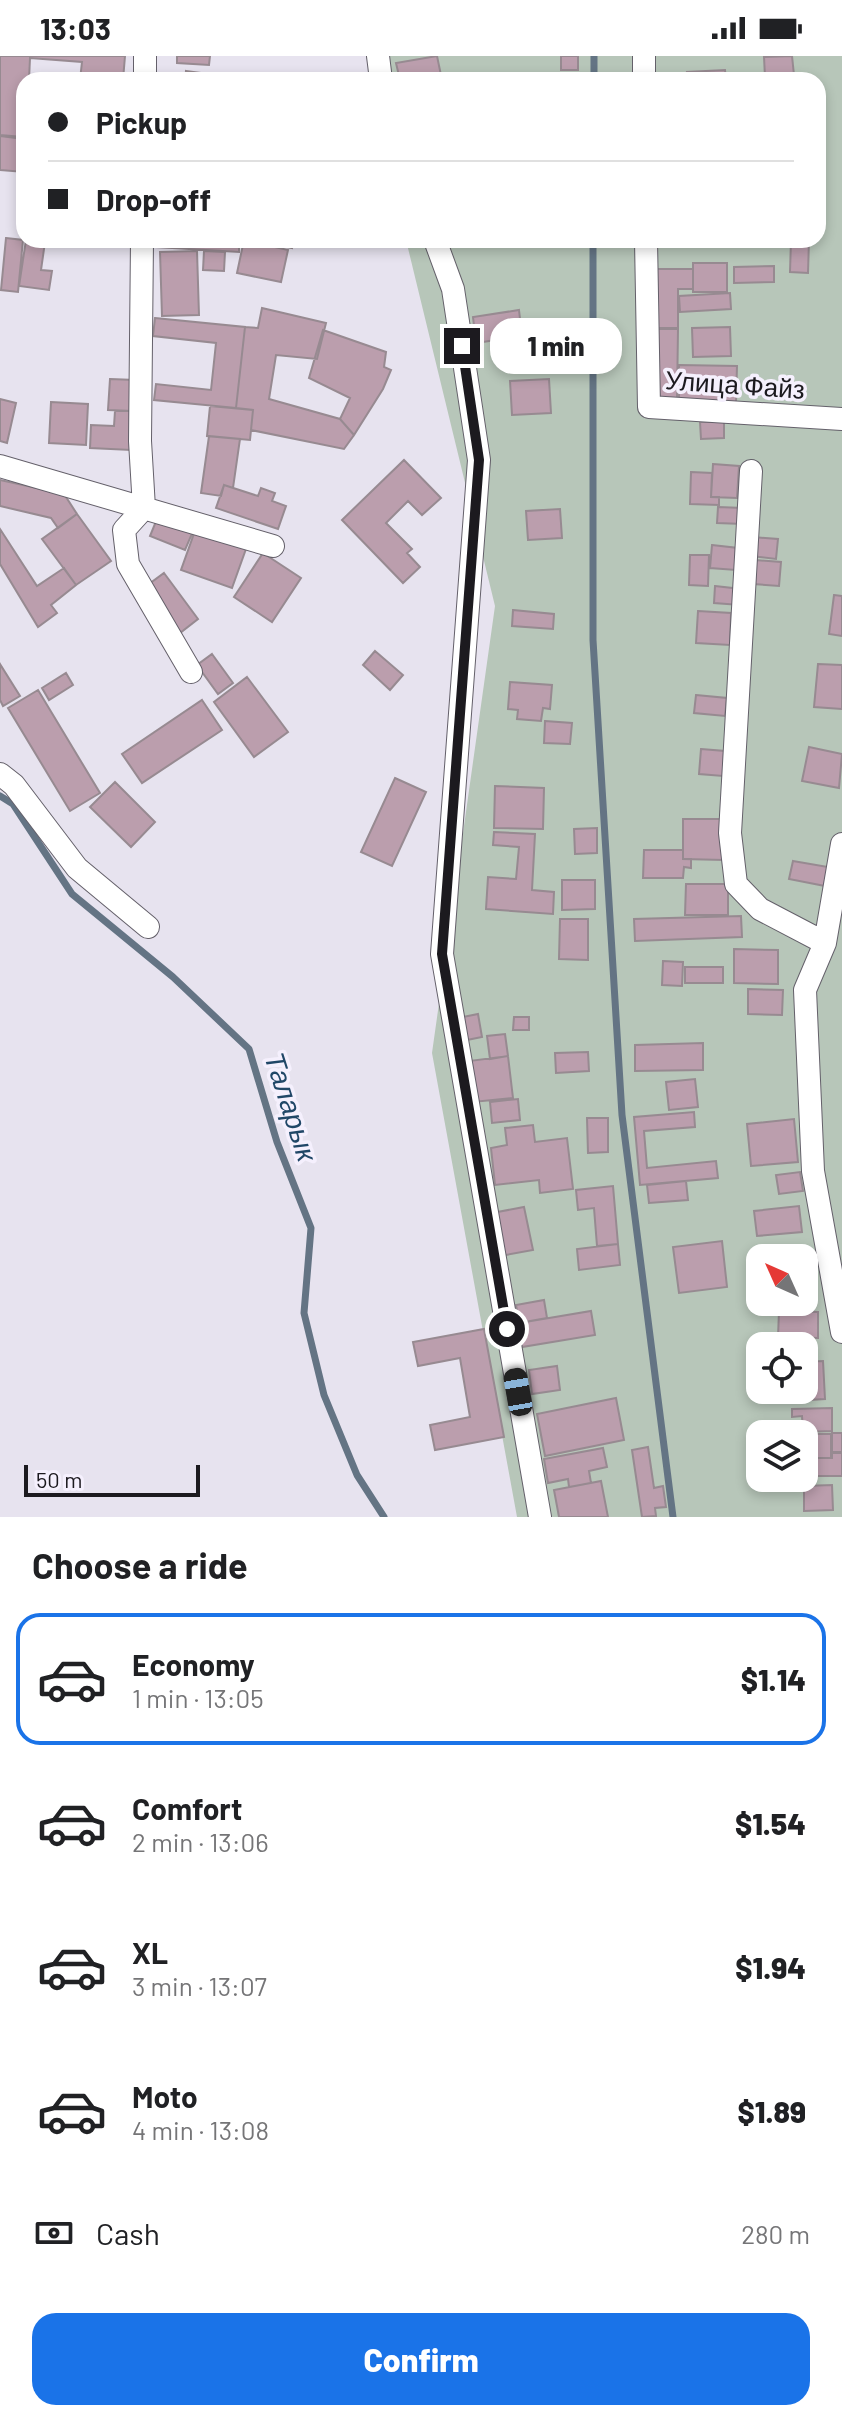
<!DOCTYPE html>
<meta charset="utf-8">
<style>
body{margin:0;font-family:Barlow,sans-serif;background:#f6f6f6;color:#202124;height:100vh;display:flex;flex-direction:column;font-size:30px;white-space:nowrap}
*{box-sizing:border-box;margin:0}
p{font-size:26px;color:#757577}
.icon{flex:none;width:44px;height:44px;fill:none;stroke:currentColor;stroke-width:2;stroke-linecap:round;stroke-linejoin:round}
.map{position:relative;height:1461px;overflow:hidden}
.side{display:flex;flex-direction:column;background:#fff;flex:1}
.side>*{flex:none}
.banner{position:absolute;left:16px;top:16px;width:810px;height:176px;border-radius:24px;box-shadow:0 4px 12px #0003;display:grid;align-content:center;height:176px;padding:0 32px;background:#fff}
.needle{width:52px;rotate:315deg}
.fabs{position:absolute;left:746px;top:1188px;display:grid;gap:16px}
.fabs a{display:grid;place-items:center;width:72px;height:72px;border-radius:16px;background:#fff;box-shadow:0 4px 12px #0003;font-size:40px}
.scale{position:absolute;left:24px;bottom:20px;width:176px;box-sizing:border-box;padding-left:8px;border:4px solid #1c1a1f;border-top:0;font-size:22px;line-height:28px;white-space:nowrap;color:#1c1a1f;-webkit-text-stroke:6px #f5f0fd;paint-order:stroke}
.end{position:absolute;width:36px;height:36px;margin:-18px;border:10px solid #1c1a1f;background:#fff;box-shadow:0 0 0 4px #fff}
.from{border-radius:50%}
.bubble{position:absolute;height:56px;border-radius:24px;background:#fff;box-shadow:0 4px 12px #0003;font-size:26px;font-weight:800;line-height:56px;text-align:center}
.car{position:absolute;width:24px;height:48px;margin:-24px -12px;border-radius:10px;box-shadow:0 0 6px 2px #0007;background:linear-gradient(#222 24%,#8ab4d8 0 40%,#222 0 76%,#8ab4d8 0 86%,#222 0)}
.banner b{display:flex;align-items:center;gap:28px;height:76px;font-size:30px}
.banner b+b{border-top:2px solid #e0e0e0}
.banner i{width:20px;height:20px;background:#202124}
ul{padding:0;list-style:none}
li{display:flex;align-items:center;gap:24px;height:132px;margin:0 16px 12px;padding:0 16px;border:4px solid transparent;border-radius:24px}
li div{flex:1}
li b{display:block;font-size:30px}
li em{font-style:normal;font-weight:800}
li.on{border-color:#1a73e8}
li>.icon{width:72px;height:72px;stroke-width:1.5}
h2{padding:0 32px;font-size:36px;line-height:96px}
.pay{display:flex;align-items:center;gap:20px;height:88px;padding:0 32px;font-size:30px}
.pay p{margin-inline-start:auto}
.cta{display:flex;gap:16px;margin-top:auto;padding:16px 32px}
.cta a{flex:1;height:92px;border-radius:24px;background:#1a73e8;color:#fff;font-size:32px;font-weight:800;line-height:92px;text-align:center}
.status{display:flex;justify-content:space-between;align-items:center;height:56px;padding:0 40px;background:#fff;direction:ltr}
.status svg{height:22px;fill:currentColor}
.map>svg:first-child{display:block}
.green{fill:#b7c6b9;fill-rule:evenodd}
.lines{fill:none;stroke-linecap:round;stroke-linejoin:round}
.stream{stroke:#647484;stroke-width:7}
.building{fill:#bb9ead;stroke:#978a91;stroke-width:2}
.minor-casing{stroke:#64606a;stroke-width:24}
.minor{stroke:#fff;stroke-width:22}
.route{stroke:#1c1a1f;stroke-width:10}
.labels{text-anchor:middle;stroke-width:7;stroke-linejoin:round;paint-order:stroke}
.street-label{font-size:26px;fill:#1c1a1f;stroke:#f5f0fd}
.water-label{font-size:28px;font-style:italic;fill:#204767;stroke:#f5f0fd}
</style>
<div class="status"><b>13:03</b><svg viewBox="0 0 49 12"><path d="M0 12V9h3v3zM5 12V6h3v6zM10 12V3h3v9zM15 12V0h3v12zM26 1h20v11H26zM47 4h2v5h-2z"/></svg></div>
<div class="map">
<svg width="842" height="1461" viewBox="0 0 842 1461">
<rect width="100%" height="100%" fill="#e7e3ef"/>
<path class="green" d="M 366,0 L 842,0 L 842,1461 L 517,1461 L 432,997 L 495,550 L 406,184 L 818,184 L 818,24 L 371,24 ZM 760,1202 L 804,1202 L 804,1246 L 760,1246 ZM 760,1290 L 804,1290 L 804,1334 L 760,1334 ZM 760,1378 L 804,1378 L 804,1422 L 760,1422 Z"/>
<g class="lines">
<path class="stream" d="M 594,24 L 594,0
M 593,184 L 593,584 L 622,1059 L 673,1461
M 0,740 L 13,748 L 72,838 L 173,921 L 249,993 L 277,1086 L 311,1172 L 304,1257 L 324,1339 L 357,1419 L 384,1461"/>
</g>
<path class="building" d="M 0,0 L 125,0 L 123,24 L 80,24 L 82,6 L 30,2 L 29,24 L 24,24 L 23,81 L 0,79 Z
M 177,0 L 210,0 L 209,9 L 177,7 Z
M 437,0 L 442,24 L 400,24 L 396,7 Z
M 561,0 L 578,0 L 578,14 L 561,14 Z
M 792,0 L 794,19 L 765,21 L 764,1 Z
M 725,14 L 726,24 L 688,24 L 687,16 Z
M 186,15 L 253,24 L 185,24 Z
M 0,80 L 24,83 L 24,116 L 0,114 Z
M 6,182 L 23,184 L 18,236 L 1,234 Z
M 26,184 L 45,186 L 41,214 L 52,215 L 49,234 L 19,230 Z
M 156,184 L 239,184 L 239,196 L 156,191 Z
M 244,184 L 288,194 L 281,226 L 237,217 Z
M 248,184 L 293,184 L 292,192 Z
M 791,184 L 809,184 L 808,217 L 790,216 Z
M 197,195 L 199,259 L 162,260 L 160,196 Z
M 204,195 L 225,196 L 224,215 L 203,214 Z
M 693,207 L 727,207 L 727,236 L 693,236 Z
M 774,210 L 774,226 L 734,227 L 734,211 Z
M 655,213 L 693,213 L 693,233 L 678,233 L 678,272 L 655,272 Z
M 730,237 L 731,253 L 680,256 L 679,240 Z
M 262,252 L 326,267 L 317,303 L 276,299 L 269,343 L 340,363 L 354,379 L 344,393 L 251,374 L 253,354 L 236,352 L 245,271 L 258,272 Z
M 519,254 L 522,280 L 476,287 L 473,261 Z
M 155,262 L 245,271 L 236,352 L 154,344 L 156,328 L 211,334 L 216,287 L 153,280 Z
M 730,271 L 731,300 L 693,301 L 692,272 Z
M 658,273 L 678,273 L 677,344 L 658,344 Z
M 323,274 L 386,296 L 384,311 L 391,314 L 383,333 L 354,379 L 340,363 L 350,342 L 309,322 Z
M 679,309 L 737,310 L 736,346 L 679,345 Z
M 110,323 L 135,324 L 133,355 L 108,354 Z
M 549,323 L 551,357 L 512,359 L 510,325 Z
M 0,343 L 16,347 L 7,387 L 0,385 Z
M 51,346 L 88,348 L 86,389 L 49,387 Z
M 210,350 L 253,354 L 250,384 L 207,380 Z
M 115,355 L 133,355 L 131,394 L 90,392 L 91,369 L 114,370 Z
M 724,365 L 724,382 L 701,383 L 700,366 Z
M 209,380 L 240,383 L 233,432 L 224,429 L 221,440 L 201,437 Z
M 404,404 L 441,442 L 422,459 L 408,445 L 386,467 L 412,493 L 407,497 L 420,511 L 403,527 L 342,464 Z
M 713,408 L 739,410 L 737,442 L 711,441 Z
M 691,416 L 712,417 L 711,441 L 719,441 L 719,449 L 690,448 Z
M 0,424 L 64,438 L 77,458 L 58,472 L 51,462 L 0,450 Z
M 224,429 L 258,440 L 261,432 L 275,437 L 272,445 L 286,450 L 278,473 L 216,452 Z
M 718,451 L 743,452 L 743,468 L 717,467 Z
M 560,453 L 562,482 L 528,484 L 526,455 Z
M 77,458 L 111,505 L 76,529 L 42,483 Z
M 159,458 L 194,473 L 185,494 L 150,480 Z
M 196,472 L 247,490 L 232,532 L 181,514 Z
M 0,473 L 37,530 L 64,512 L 76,529 L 51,549 L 57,557 L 38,571 L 0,508 Z
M 753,481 L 778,483 L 776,503 L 751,500 Z
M 712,489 L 738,492 L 736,514 L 710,512 Z
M 263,497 L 301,522 L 272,566 L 234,541 Z
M 690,499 L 709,499 L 708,530 L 689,529 Z
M 755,504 L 781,506 L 779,530 L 753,528 Z
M 164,517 L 198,563 L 180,577 L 145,531 Z
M 715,530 L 741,533 L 740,549 L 714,547 Z
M 834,539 L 842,540 L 842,580 L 829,578 Z
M 513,554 L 554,558 L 553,573 L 512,570 Z
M 698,555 L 731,557 L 730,589 L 696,587 Z
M 375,595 L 403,619 L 390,634 L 363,609 Z
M 212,598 L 233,627 L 218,638 L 197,609 Z
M 0,608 L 20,640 L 3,650 L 0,644 Z
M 818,608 L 842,609 L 842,653 L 814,651 Z
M 66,617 L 73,629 L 49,644 L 42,632 Z
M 247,621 L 288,676 L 254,701 L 214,646 Z
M 510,626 L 552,629 L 550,653 L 543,652 L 541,665 L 517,663 L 518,654 L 508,653 Z
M 38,634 L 100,737 L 70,755 L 8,652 Z
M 696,639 L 727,642 L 725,660 L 694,657 Z
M 202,644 L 222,674 L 142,727 L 122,698 Z
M 545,665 L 572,667 L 570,688 L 544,687 Z
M 809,691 L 842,698 L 839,732 L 802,725 Z
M 701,693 L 725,695 L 723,720 L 699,718 Z
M 395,722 L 426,736 L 392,810 L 361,796 Z
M 115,726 L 155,766 L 131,791 L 90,751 Z
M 495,730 L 544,732 L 543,773 L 494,772 Z
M 683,763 L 724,763 L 724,804 L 683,803 Z
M 597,772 L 597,797 L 575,798 L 574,773 Z
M 494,776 L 535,778 L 532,834 L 554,836 L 553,858 L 486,853 L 488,821 L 516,823 L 519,791 L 493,789 Z
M 644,794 L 683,794 L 683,803 L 691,803 L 691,812 L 684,811 L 683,822 L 643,822 Z
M 793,805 L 828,811 L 825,830 L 789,823 Z
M 562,824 L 595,824 L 595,853 L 562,854 Z
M 686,828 L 728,828 L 728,859 L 685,859 Z
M 741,860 L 742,881 L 635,885 L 634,863 Z
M 560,863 L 588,863 L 588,904 L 559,903 Z
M 734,893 L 778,894 L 778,928 L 734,927 Z
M 663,905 L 683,906 L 682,930 L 662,929 Z
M 685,911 L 723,911 L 723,927 L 685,927 Z
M 748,933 L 783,934 L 782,959 L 748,958 Z
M 478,958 L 482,981 L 462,985 L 458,962 Z
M 514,961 L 529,961 L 529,974 L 513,974 Z
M 505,978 L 508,1000 L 490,1003 L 487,980 Z
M 703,987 L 703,1014 L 635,1015 L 635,989 Z
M 588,996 L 589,1015 L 556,1017 L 555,997 Z
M 508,1000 L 513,1042 L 473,1046 L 469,1005 Z
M 695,1023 L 698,1051 L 669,1054 L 666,1026 Z
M 518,1043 L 520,1064 L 492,1067 L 490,1046 Z
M 694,1056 L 695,1071 L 644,1075 L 647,1112 L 716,1105 L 718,1122 L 640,1129 L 634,1061 Z
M 587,1062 L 608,1062 L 608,1096 L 588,1097 Z
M 794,1063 L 798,1106 L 751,1110 L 747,1068 Z
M 533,1069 L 535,1086 L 567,1082 L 573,1133 L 540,1137 L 539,1124 L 495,1129 L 491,1092 L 507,1089 L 505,1072 Z
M 800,1116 L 803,1135 L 779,1138 L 776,1119 Z
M 686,1125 L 688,1144 L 649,1147 L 647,1129 Z
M 613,1130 L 618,1188 L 597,1190 L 594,1152 L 578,1154 L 576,1134 Z
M 799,1150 L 802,1176 L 757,1180 L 754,1155 Z
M 524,1151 L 533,1194 L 500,1200 L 492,1157 Z
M 722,1185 L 727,1231 L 679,1237 L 673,1191 Z
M 618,1188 L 620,1209 L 579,1214 L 577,1193 Z
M 544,1244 L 547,1262 L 519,1267 L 516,1249 Z
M 591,1255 L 595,1279 L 522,1291 L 519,1267 Z
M 779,1255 L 818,1256 L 818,1282 L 778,1281 Z
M 484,1273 L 504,1381 L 435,1394 L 430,1369 L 470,1361 L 460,1302 L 418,1310 L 413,1286 Z
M 823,1305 L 825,1343 L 775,1346 L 775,1334 L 804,1334 L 804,1306 Z
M 557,1310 L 560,1334 L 532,1338 L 529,1314 Z
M 616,1342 L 624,1384 L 545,1400 L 537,1358 Z
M 832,1352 L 832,1375 L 803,1376 L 802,1360 L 792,1361 L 792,1353 Z
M 832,1377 L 842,1377 L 842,1396 L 832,1396 Z
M 804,1378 L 831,1378 L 831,1402 L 804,1402 Z
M 648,1391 L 654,1432 L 663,1430 L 666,1451 L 655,1452 L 656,1460 L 642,1461 L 632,1394 Z
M 603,1392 L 607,1411 L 589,1415 L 591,1427 L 569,1431 L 568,1423 L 548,1427 L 544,1403 Z
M 832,1397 L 842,1397 L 842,1420 L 804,1420 L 804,1402 L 832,1402 Z
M 601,1425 L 608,1461 L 559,1461 L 554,1434 Z
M 832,1429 L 833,1454 L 804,1455 L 804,1430 Z"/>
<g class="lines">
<g class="minor-casing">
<path id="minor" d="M 378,0 L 381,24
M 644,0 L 644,24
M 145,24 L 145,0
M 142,184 L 140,385 L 144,452 L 124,474 L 128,508 L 191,616
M 435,184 L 453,233 L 479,404 L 442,898 L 540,1461
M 646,184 L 649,351 L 842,363
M 0,410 L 273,490
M 751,415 L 730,777 L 736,828 L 760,853 L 825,887
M 0,718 L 14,729 L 77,812 L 148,871
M 842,788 L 825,887 L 805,934 L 813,1115 L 842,1276"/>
</g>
<use href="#minor" class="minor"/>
</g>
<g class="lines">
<path class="route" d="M 462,290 L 479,404 L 442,898 L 507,1273"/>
</g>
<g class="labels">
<g class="street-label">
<text transform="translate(735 329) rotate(4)" y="9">Улица Файз</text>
</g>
<g class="water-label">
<text transform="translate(291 1051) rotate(72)" y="10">Таларык</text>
</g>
</g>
</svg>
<div class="fabs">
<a><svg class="needle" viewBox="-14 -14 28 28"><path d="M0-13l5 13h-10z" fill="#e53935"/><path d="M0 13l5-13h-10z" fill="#757577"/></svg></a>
<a><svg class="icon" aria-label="locate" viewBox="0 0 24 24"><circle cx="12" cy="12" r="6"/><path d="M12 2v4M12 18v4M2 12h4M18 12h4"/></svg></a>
<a><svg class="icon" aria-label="layers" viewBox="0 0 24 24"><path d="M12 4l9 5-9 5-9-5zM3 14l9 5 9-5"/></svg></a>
</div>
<div class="scale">50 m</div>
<i class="end from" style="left:507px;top:1273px"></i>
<i class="end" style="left:462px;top:290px"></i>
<div class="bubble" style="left:490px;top:262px;width:132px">1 min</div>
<i class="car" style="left:518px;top:1336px;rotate:350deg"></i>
<div class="banner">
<b><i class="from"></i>Pickup</b>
<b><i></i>Drop-off</b>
</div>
</div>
<section class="side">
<h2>Choose a ride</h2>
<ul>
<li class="on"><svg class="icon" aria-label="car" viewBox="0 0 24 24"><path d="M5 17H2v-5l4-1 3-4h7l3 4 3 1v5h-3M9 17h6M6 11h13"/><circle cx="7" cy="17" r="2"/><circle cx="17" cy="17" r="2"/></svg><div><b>Economy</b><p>1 min · 13:05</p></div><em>$1.14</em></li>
<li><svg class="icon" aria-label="car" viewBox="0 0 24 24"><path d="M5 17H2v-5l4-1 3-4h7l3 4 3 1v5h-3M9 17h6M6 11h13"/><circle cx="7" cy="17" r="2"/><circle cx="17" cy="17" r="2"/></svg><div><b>Comfort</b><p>2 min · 13:06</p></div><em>$1.54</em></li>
<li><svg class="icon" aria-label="car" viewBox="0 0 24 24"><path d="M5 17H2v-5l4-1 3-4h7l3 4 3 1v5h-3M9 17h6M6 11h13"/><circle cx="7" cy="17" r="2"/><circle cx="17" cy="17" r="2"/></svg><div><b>XL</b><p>3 min · 13:07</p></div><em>$1.94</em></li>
<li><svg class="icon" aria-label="car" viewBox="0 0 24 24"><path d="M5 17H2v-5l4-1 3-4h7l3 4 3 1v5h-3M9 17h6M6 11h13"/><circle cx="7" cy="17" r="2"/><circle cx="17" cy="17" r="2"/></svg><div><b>Moto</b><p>4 min · 13:08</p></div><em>$1.89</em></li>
</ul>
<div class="pay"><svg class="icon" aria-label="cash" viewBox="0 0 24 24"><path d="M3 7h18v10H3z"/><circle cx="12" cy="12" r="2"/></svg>Cash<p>280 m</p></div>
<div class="cta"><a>Confirm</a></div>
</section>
